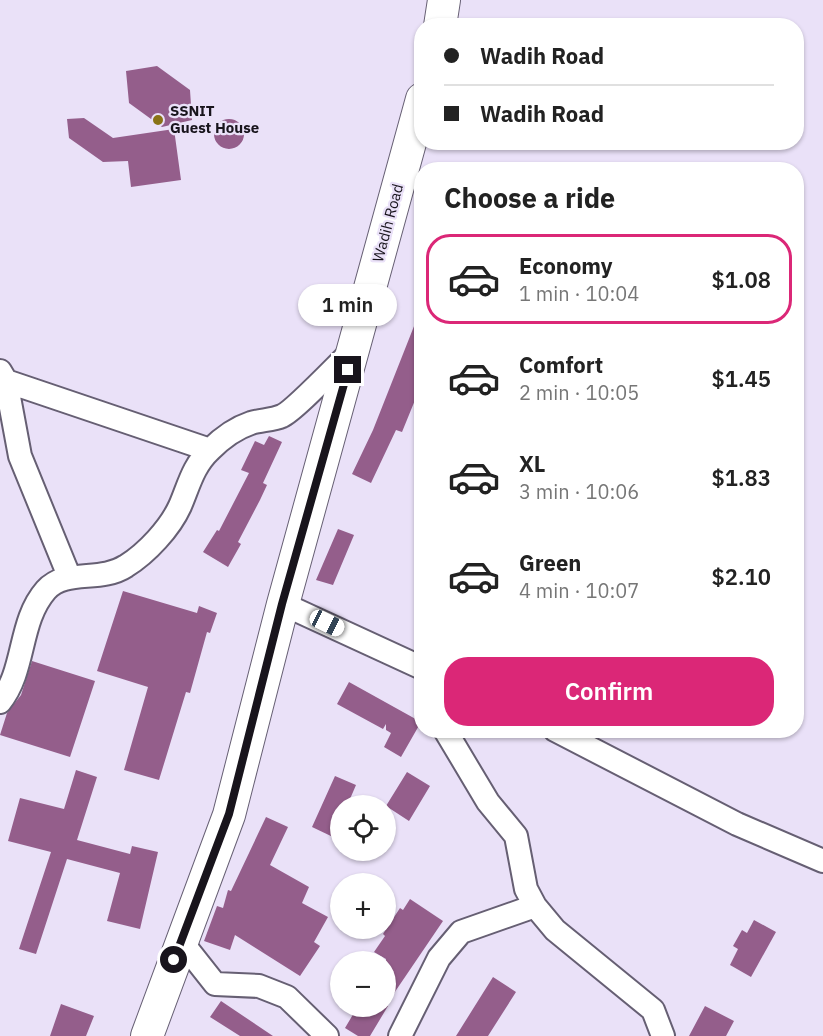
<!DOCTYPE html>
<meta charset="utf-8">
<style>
body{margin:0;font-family:"IBM Plex Sans",sans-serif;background:#f6f6f6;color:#222;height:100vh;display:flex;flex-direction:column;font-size:22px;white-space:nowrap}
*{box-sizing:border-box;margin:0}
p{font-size:20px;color:#767676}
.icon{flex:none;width:33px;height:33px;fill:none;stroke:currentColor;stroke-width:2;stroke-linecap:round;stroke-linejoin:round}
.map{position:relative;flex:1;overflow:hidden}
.drawer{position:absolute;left:414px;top:162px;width:390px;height:576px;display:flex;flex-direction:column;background:#fff;border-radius:24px;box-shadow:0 2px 4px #0004}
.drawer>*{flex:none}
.hud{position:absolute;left:414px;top:18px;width:390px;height:132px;border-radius:24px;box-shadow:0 2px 4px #0004;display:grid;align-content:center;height:132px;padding:0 30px;background:#fff}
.fabs{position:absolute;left:330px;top:795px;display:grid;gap:12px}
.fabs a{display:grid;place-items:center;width:66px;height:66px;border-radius:50%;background:#fff;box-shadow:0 2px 4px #0004;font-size:30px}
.end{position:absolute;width:27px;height:27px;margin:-14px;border:8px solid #18141c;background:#fff;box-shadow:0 0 0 3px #fff}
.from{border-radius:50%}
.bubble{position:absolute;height:42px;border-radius:21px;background:#fff;box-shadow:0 2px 4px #0004;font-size:20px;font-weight:600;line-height:42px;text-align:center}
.car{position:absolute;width:18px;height:36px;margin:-18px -9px;border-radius:8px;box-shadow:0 0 4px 2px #0007;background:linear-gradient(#fff 24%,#345 0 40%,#fff 0 76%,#345 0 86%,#fff 0)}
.hud b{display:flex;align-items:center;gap:21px;height:57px;font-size:22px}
.hud b+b{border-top:2px solid #e0e0e0}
.hud i{width:15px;height:15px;background:#222}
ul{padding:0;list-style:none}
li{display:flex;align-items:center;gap:18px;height:90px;margin:0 12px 9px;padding:0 18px;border:3px solid transparent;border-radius:24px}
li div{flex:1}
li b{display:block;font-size:22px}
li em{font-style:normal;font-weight:600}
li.current{border-color:#db2777}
li>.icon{width:54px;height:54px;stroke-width:1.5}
h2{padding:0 30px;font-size:27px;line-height:72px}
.action{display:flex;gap:12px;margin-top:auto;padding:12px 30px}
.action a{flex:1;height:69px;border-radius:24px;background:#db2777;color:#fff;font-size:24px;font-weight:600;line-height:69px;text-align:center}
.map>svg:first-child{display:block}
.building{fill:#945e8b}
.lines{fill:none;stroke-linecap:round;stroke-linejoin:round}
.street-casing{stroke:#665f73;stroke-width:26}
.secondary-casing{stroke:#665f73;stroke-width:34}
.street{stroke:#fff;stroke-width:22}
.secondary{stroke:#fff;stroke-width:32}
.route{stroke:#18141c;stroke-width:8}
.poi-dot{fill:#897316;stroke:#eae1f8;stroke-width:2}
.labels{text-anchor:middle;stroke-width:4.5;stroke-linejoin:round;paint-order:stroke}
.poi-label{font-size:15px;font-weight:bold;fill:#18141c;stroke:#eae1f8;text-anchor:start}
.street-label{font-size:15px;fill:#18141c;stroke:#eae1f8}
</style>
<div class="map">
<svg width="823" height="1036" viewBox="0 0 823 1036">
<rect width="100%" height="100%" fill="#eae1f8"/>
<path class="building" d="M 157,66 L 190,90 L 192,120 L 162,127 L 129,103 L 126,71 Z
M 84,118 L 113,138 L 174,129 L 181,180 L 131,187 L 128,161 L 103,162 L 69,138 L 67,119 Z
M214 134a15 15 0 1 1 30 0a15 15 0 1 1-30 0Z
M 420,311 L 422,383 L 402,432 L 396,430 L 371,483 L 352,474 L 373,430 Z
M 269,436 L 282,442 L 263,483 L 267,485 L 260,500 L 238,542 L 241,544 L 228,567 L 203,552 L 217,530 L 219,531 L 249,473 L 241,470 L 255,441 L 264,445 Z
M 338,529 L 354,535 L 333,585 L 316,580 Z
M 123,591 L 197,613 L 199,606 L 217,613 L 210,633 L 207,632 L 190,693 L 186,692 L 159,780 L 124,770 L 148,687 L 97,671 Z
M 32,661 L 95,681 L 70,757 L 0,735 L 7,713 L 21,695 Z
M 349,682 L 421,722 L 401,757 L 384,747 L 391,733 L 386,730 L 386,724 L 383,729 L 337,704 Z
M 76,770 L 97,777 L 77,840 L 130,854 L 132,846 L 158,852 L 140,929 L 107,921 L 120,873 L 67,859 L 36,954 L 19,949 L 51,852 L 8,841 L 20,798 L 64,809 Z
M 407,772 L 430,786 L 409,821 L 386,806 Z
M 335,776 L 356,785 L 347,806 L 340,806 L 340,820 L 333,837 L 312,827 Z
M 266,817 L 288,827 L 270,865 L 309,887 L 302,903 L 328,917 L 314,942 L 320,946 L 300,976 L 235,935 L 230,950 L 204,941 L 217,906 L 223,908 L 228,890 L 231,891 Z
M 410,899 L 443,921 L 386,1005 L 386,959 L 374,952 L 385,936 L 383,934 L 400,908 L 403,910 Z
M 754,920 L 776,932 L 751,977 L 730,965 L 738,949 L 733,946 L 742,930 L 747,933 Z
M 493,977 L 516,992 L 488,1036 L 456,1036 Z
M 221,1001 L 273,1036 L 240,1036 L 210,1017 Z
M 61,1004 L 94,1016 L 86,1036 L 50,1036 Z
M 358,1006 L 388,1006 L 370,1036 L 358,1036 L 345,1028 Z
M 705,1006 L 734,1021 L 726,1036 L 689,1036 Z"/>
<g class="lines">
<g class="street-casing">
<path id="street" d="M 0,371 L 6,381 L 20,456 L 69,576
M 6,381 L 210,450
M 283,604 L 422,668
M 0,702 C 26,670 18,622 46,590 C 66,568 100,583 126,566 C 147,553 170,528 180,506 C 189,485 193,466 210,450 C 221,439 236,428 251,423 C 261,420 273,420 282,416 C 294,411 339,363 352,351
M 445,730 L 488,802 L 516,836 L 526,889 L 535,906 L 555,930 L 653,1010 L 663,1036
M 555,730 L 737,824 L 823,861
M 181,941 L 215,984 L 259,986 L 287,997 L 327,1036
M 400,1036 L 439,958 L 461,932 L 535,906"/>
</g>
<g class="secondary-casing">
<path id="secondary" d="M 440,26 L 444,0
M 147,1036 L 229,815 L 283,604 L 422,99"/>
</g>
<use href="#street" class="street"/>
<use href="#secondary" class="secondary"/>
</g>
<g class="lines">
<path class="route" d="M 174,960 L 229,814 L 282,604 L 348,370"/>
</g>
<circle class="poi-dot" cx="158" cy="120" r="6"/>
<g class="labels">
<g class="poi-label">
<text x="170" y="116">SSNIT<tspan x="170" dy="17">Guest House</tspan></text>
</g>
<g class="street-label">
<text transform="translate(388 223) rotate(-75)" y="5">Wadih Road</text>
</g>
</g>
</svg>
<div class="fabs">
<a><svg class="icon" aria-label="locate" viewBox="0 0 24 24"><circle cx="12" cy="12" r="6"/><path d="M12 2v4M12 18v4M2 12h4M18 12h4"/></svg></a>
<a>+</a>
<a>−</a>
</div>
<i class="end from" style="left:174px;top:960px"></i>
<i class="end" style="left:348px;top:370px"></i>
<div class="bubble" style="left:298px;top:284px;width:99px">1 min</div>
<i class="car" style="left:327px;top:623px;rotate:116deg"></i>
<div class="hud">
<b><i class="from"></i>Wadih Road</b>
<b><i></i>Wadih Road</b>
</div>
<section class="drawer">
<h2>Choose a ride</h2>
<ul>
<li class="current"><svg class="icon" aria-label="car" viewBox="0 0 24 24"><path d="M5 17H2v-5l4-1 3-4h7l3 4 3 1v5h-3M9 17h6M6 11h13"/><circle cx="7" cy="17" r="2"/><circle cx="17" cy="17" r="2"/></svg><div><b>Economy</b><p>1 min · 10:04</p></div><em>$1.08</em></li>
<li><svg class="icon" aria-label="car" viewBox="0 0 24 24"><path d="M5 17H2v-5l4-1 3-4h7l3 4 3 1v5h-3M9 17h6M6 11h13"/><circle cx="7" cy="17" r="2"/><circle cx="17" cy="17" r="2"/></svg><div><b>Comfort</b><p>2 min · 10:05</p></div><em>$1.45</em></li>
<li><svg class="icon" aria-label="car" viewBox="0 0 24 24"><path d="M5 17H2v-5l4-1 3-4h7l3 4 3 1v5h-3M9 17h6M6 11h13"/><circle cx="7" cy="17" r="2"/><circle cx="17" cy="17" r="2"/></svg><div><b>XL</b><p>3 min · 10:06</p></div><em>$1.83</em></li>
<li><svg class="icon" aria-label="car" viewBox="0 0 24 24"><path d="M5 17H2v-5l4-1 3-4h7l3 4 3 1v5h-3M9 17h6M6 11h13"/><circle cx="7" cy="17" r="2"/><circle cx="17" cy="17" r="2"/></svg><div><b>Green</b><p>4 min · 10:07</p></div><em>$2.10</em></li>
</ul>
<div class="action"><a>Confirm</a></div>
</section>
</div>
